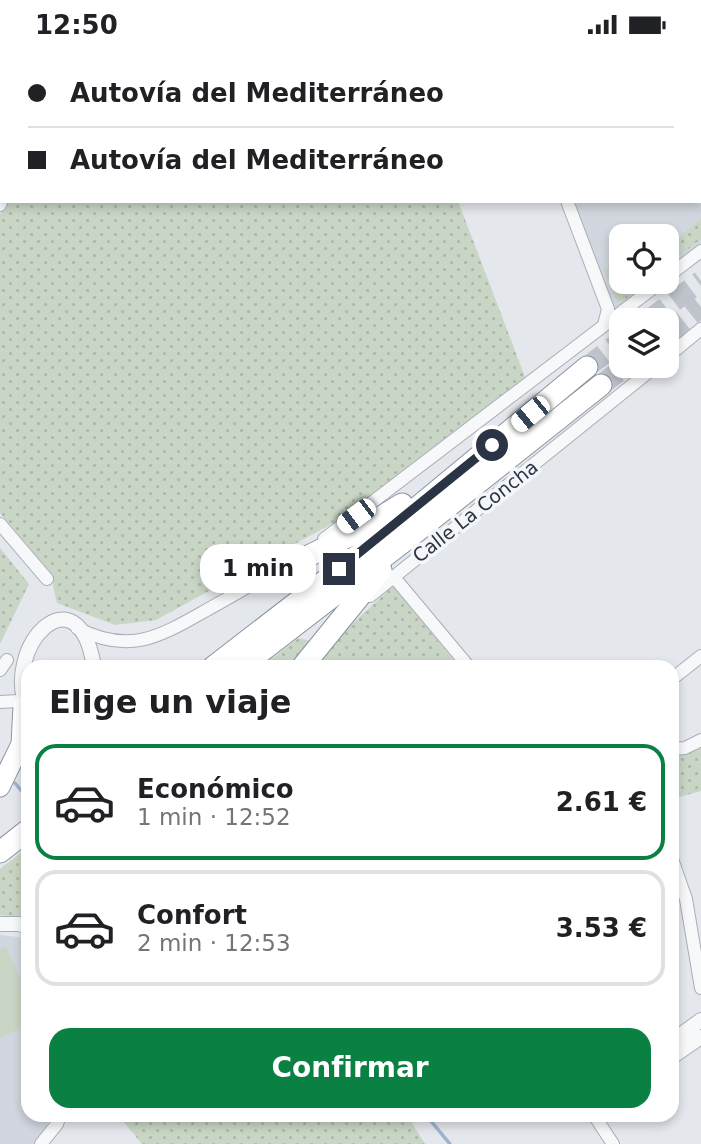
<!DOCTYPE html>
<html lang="es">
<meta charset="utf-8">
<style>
body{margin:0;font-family:"DejaVu Sans",sans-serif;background:#f6f6f6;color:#202124;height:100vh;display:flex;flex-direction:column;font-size:26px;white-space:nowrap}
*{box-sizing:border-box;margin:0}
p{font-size:23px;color:#757577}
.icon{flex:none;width:38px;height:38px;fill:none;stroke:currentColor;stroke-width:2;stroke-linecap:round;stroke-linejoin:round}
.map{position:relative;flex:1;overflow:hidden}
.sheet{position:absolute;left:21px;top:611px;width:658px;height:462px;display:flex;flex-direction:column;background:#fff;border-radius:21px;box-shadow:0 4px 10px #0003}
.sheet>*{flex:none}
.guide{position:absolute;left:0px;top:0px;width:702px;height:154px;box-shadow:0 4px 10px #0003;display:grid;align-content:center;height:154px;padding:0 28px;background:#fff}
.controls{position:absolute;left:609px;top:175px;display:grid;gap:14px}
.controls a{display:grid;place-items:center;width:70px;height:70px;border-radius:14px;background:#fff;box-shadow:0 4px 10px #0003;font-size:35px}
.end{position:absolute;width:32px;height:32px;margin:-16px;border:9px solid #2b3445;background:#fff;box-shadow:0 0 0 4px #fff}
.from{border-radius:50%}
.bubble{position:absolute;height:49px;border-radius:21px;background:#fff;box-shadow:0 4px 10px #0003;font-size:23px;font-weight:800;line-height:49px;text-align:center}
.car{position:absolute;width:21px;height:42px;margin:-21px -10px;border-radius:9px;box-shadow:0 0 5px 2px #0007;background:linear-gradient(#fff 24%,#345 0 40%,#fff 0 76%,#345 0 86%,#fff 0)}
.guide b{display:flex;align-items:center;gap:24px;height:66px;font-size:26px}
.guide b+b{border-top:2px solid #e0e0e0}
.guide i{width:18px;height:18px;background:#202124}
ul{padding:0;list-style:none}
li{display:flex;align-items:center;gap:21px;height:116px;margin:0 14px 10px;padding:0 14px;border:4px solid #e0e0e0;border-radius:21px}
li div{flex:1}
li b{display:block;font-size:26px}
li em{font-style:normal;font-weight:800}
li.on{border-color:#0b8043}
li>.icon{width:63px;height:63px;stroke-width:1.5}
h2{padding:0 28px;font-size:32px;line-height:84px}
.button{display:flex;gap:14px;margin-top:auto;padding:14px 28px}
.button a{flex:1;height:80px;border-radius:21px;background:#0b8043;color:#fff;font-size:28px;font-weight:800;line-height:80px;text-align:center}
.status{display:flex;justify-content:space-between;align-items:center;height:49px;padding:0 35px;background:#fff;direction:ltr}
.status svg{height:19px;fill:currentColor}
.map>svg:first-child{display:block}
.built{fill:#d2d6de}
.grass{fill:url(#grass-dots)}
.pitch{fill:#c9d6c5}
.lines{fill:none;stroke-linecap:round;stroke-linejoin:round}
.stream{stroke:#9fb4cc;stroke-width:3.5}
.motorway-tunnel{stroke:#bfc3cb;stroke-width:21;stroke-dasharray:21 10;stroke-linecap:butt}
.minor-casing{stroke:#a9aeb7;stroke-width:14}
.tertiary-casing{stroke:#a9aeb7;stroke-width:16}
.trunk-casing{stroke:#8b94a3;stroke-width:21}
.motorway-casing{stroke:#8b94a3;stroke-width:23}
.minor{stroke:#f7f8fa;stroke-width:12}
.tertiary{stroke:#f7f8fa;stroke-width:14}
.trunk{stroke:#fff;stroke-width:19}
.motorway{stroke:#fff;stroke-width:21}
.route{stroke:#2b3445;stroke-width:9}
.labels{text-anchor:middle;stroke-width:7;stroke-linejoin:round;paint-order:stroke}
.street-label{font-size:19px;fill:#2b3445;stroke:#f4f6f9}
</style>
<div class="status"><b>12:50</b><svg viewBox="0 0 49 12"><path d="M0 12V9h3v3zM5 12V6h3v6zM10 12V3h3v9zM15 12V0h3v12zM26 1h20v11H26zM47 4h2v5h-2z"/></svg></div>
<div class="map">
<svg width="701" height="1095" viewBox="0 0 701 1095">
<defs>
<pattern id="grass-dots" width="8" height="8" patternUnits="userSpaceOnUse" patternTransform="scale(1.75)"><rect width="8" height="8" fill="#c9d6c5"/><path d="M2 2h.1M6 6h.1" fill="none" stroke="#adb8ab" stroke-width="1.8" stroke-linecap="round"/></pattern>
</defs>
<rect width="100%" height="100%" fill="#e4e7ec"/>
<path class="built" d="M 536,0 L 701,0 L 701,194 L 667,221 L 667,187 L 621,187 L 621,233 L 652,233 L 616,261 L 579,172 L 574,152 L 700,152 L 700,2 Z
M 0,886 L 28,889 L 28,1066 L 51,1066 L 45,1081 L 33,1095 L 0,1095 Z"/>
<path class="grass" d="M 114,0 L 399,0 L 399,2 L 112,2 Z
M 7,152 L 458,152 L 525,328 L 335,473 L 156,571 L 115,576 L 57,554 L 50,524 L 0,464 L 0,166 Z
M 701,170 L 701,190 L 667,217 L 667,197 Z
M 611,217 L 624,235 L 634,233 L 637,236 L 647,233 L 623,252 L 617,252 L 604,221 Z
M 0,499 L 29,535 L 0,595 Z
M 393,537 L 459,618 L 314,618 L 339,587 Z
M 298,589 L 312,592 L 292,618 L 255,618 L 274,608 Z
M 701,696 L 701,742 L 672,750 L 672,707 Z
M 28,798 L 28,861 L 25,869 L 0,866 L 0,820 Z
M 118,1066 L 407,1066 L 425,1095 L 142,1095 Z"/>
<path class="pitch" d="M 6,898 L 28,946 L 28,975 L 0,989 L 0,900 Z"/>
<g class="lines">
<path class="stream" d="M 15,734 L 25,746
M 426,1066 L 450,1095"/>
<path class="motorway-tunnel" d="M 649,271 L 701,232
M 667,285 L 701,258
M 587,318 L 621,292
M 601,336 L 626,317"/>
<g class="minor-casing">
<path id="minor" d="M 5,0 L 5,2
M 527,0 L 528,2
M 567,152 L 608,260 L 604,276
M 0,156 L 2,151
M 667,228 L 701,202
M 667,308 L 701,280
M 0,475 L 47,530
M 324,490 L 661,233
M 393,527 L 469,618
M 370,547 L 656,317
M 77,579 C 129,606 159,588 205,562 C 226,550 247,539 267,526
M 0,621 L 7,611
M 672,630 L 701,607
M 0,653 L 19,652
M 672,700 L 685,699 L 701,691
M 672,810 L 686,850 L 701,939
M 594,1066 L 613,1095
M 41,1095 L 57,1075 L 60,1066"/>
</g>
<g class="tertiary-casing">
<path id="tertiary" d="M 28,661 C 0,599 78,517 94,618
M 0,875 L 19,875 L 28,878
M 672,992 L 701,971
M 672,1008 L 701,988"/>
</g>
<g class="trunk-casing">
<path id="trunk" d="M 0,738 L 21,695 L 23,657"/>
</g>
<g class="motorway-casing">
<path id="motorway" d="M 262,530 L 353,485 L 402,455
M 303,617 L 381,521
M 213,618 L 379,490 L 587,318
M 241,618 L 411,487 L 601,336
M 0,803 L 28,781"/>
</g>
<use href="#minor" class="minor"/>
<use href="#tertiary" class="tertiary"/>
<use href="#trunk" class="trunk"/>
<use href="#motorway" class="motorway"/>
</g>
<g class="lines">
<path class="route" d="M 339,520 L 492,396"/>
</g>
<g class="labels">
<g class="street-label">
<text transform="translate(475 462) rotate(-38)" y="7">Calle La Concha</text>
</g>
</g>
</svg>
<div class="controls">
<a><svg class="icon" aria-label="locate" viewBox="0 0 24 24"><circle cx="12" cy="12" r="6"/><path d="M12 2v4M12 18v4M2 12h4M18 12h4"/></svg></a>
<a><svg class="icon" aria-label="layers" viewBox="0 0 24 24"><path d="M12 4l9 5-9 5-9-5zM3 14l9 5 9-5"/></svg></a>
</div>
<i class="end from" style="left:492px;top:396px"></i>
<i class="end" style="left:339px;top:520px"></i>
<div class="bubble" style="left:200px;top:495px;width:116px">1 min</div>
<i class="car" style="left:530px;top:365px;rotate:231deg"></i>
<i class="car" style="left:356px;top:467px;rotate:233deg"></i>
<div class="guide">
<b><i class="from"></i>Autovía del Mediterráneo</b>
<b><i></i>Autovía del Mediterráneo</b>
</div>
<section class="sheet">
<h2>Elige un viaje</h2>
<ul>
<li class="on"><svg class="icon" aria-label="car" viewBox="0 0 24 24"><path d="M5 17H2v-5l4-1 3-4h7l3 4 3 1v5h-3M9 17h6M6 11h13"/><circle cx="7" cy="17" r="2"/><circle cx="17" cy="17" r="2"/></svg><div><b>Económico</b><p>1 min · 12:52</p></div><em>2.61 €</em></li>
<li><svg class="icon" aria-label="car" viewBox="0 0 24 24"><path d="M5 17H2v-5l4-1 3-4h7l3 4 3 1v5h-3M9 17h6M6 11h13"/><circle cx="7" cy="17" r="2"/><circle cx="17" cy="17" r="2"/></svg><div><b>Confort</b><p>2 min · 12:53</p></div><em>3.53 €</em></li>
</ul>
<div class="button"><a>Confirmar</a></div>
</section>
</div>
